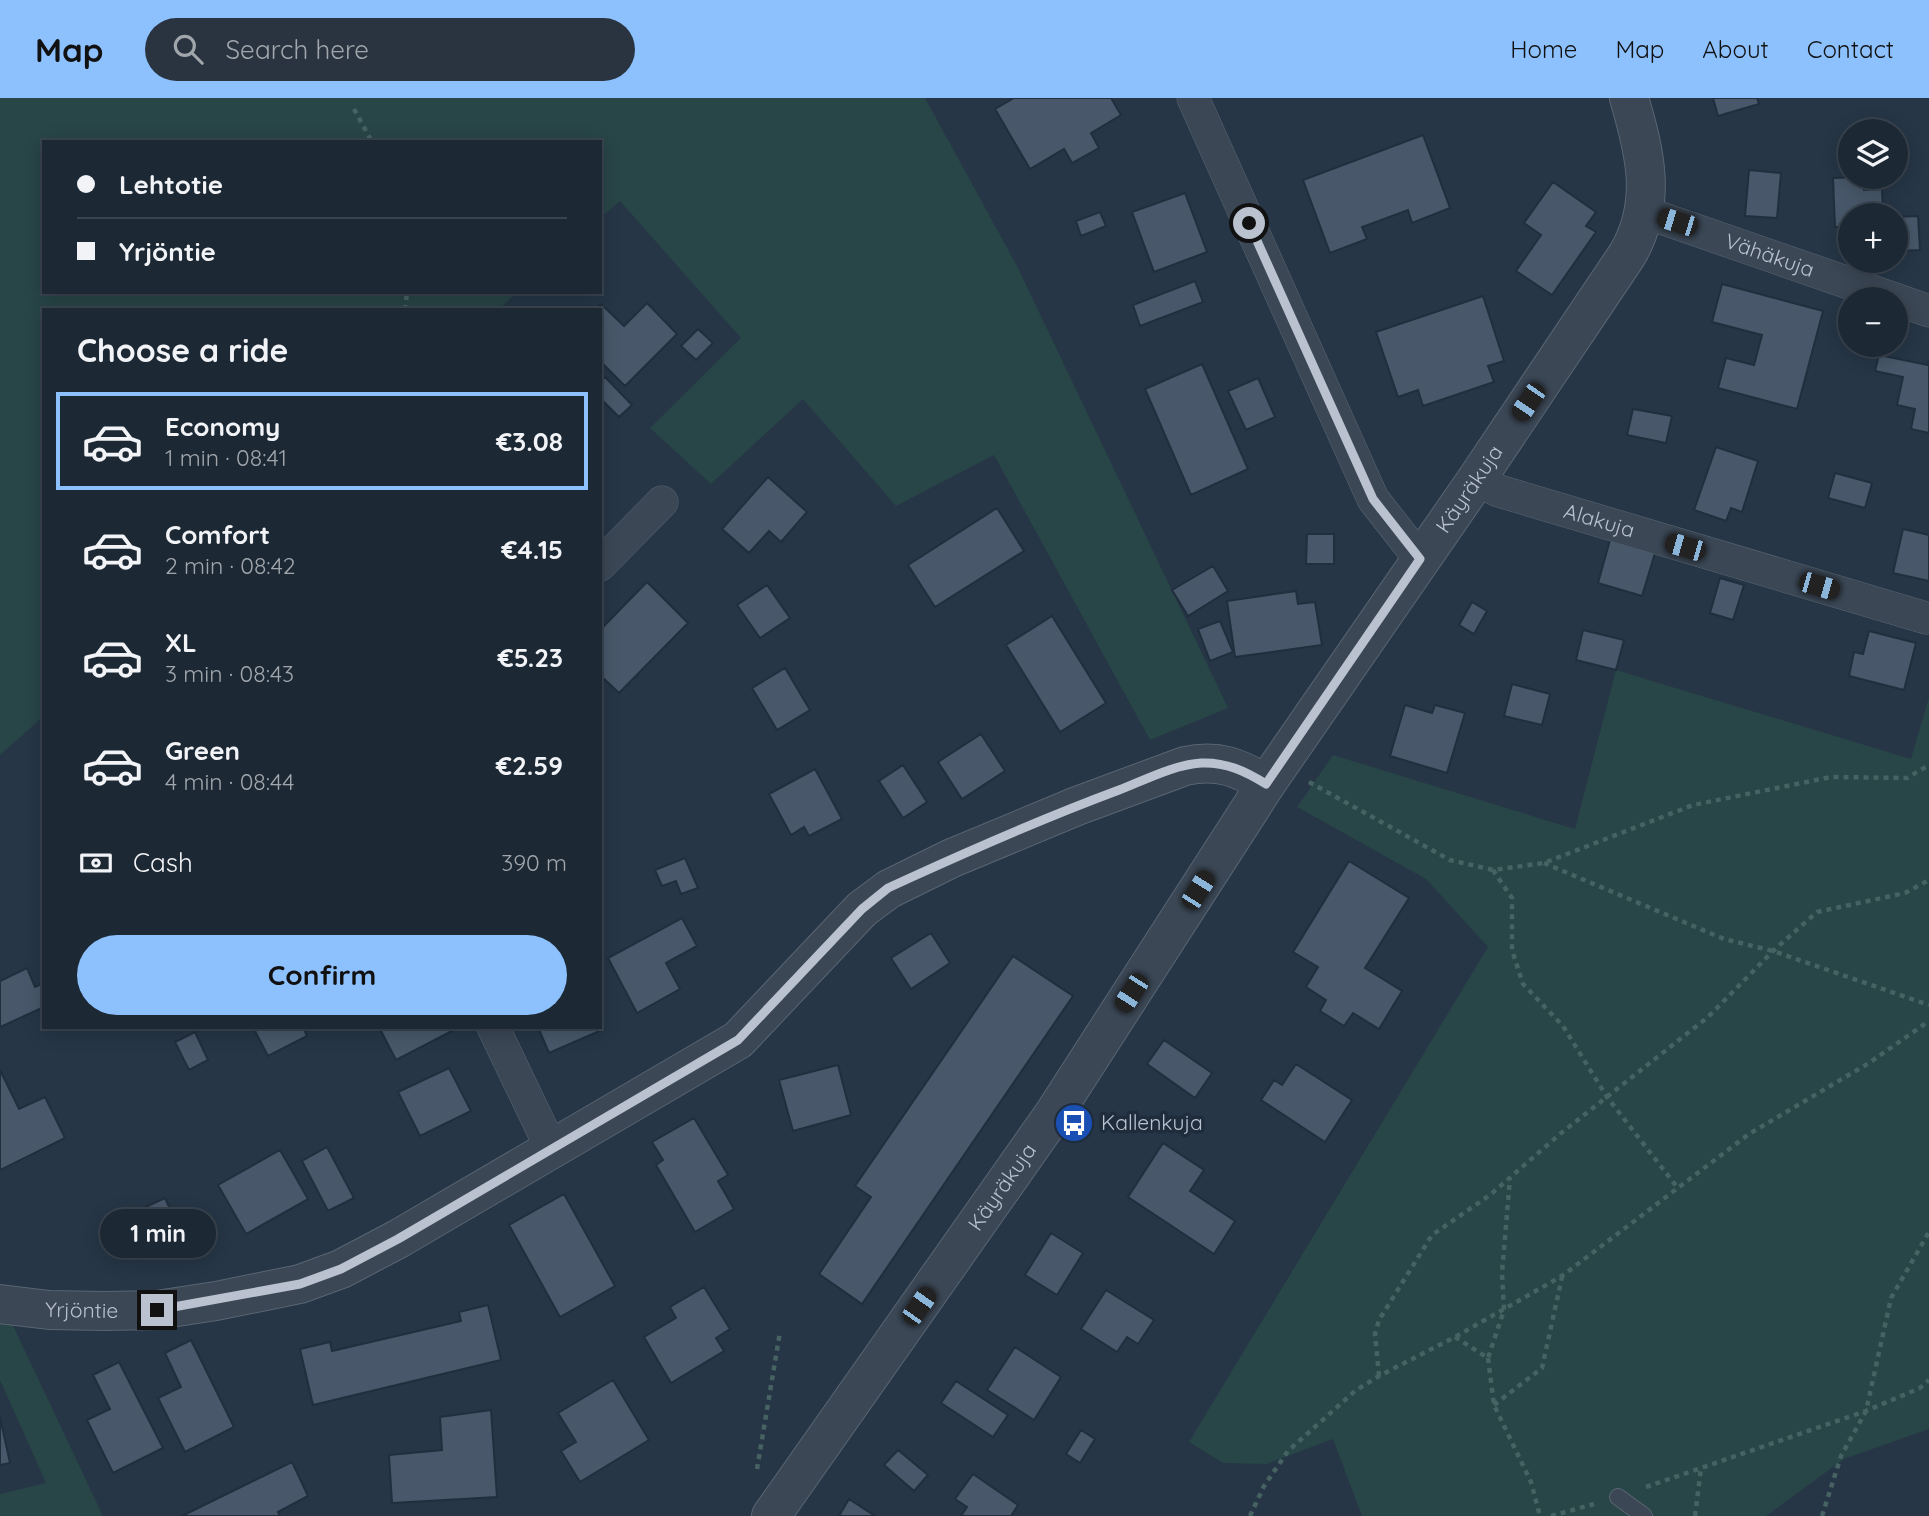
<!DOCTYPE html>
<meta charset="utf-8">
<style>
body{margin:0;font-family:Quicksand,sans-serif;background:#293440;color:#f1f3f6;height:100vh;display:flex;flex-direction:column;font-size:26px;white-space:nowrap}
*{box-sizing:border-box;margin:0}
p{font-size:23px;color:#a0a6ac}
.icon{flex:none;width:38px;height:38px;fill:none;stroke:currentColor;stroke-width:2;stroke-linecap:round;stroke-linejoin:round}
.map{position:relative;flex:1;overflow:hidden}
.details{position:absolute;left:42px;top:210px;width:560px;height:721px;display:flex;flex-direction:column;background:#1c2834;border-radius:0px;box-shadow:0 4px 18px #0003,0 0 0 2px #3a444f}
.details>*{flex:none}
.top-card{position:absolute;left:42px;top:42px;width:560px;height:154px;border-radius:0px;box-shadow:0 4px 18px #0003,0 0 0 2px #3a444f;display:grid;align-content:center;height:154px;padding:0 35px;background:#1c2834}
.controls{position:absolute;left:1838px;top:21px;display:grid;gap:14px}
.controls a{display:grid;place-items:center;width:70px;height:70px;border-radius:50%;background:#1c2834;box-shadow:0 4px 18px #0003,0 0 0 2px #3a444f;font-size:35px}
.end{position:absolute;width:32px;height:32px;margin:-16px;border:9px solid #b9c2ce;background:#111;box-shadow:0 0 0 4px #111}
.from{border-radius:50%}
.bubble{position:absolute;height:49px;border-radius:24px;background:#1c2834;box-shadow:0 4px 18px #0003,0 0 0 2px #3a444f;font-size:23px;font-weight:800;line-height:49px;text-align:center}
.car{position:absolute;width:21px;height:42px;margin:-21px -10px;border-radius:9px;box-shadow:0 0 5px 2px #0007;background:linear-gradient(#222 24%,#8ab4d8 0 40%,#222 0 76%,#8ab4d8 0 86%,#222 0)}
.top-card b{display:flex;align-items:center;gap:24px;height:66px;font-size:26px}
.top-card b+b{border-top:2px solid #3a444f}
.top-card i{width:18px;height:18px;background:#f1f3f6}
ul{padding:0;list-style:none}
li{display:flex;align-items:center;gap:21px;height:98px;margin:0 14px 10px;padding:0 21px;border:4px solid transparent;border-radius:0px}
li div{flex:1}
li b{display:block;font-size:26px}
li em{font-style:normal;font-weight:800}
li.on{border-color:#8dc1fe}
li>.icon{width:63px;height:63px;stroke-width:1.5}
h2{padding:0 35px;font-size:32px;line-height:84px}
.pay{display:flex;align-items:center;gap:18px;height:77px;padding:0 35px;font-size:26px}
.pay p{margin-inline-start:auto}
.cta{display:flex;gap:14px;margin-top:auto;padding:14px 35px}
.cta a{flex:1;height:80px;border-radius:42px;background:#8dc1fe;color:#111;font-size:28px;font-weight:800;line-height:80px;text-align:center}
header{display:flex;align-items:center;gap:42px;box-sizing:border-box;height:98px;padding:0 35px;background:#8dc1fe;color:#111}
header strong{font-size:33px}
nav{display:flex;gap:38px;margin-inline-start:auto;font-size:24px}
.search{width:490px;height:63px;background:#293440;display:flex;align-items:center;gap:18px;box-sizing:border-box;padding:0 24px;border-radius:38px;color:#a0a6ac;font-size:26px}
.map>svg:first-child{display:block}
.green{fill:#284547}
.building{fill:#48586a;stroke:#212e3d;stroke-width:2}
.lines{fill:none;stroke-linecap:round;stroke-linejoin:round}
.service-casing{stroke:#596572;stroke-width:18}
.minor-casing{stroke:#596572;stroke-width:33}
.tertiary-casing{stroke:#596572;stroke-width:40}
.path{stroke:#476262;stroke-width:4.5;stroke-dasharray:5 5;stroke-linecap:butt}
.service{stroke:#3b4755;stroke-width:16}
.minor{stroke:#3b4755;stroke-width:32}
.tertiary{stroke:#3b4755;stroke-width:38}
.route{stroke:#b9c2ce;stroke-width:9}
.labels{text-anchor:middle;stroke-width:7;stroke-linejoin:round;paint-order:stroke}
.street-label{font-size:21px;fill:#b9c2ce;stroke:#1f2c3b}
.poi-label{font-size:21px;fill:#b9c2ce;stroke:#1f2c3b;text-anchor:start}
</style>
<header>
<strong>Map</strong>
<div class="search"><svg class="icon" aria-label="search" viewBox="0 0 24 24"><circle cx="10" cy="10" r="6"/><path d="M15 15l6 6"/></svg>Search here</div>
<nav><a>Home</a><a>Map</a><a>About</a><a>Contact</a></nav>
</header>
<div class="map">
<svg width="1929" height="1418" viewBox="0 0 1929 1418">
<rect width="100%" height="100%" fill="#263646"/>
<path class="green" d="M 0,0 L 925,0 L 1017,168 L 1228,610 L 1150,642 L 994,357 L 896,408 L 803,301 L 711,386 L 650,330 L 741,240 L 620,103 L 600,120 L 600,44 L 44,44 L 44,194 L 517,194 L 498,212 L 44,212 L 44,618 L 0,657 Z
M 1616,572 L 1911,661 L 1929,599 L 1929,1331 L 1844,1361 L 1766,1418 L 1362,1418 L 1333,1341 L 1267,1366 L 1223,1365 L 1189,1344 L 1488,849 L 1426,781 L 1297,709 L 1333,657 L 1575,731 Z
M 0,1219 L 9,1219 L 103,1418 L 0,1418 L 0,1396 L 46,1385 L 0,1282 Z"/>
<path class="building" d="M 1014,0 L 1111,0 L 1121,17 L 1091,35 L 1099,50 L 1072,65 L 1064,51 L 1030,71 L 995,11 Z
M 1713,0 L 1757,0 L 1759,6 L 1718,18 Z
M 1423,37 L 1450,110 L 1412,125 L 1408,112 L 1362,129 L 1367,141 L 1330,155 L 1303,82 Z
M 1749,72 L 1781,75 L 1777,120 L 1745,118 Z
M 1863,79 L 1864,92 L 1882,91 L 1883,117 L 1850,117 L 1850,128 L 1835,129 L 1833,80 Z
M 1553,84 L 1596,114 L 1586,128 L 1596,134 L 1552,197 L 1516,173 L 1541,137 L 1524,125 Z
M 1185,95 L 1207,154 L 1154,174 L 1132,114 Z
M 1100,114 L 1106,128 L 1081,138 L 1076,123 Z
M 1918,118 L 1920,152 L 1895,153 L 1895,119 Z
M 1195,183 L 1203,204 L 1140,228 L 1133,207 Z
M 1722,186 L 1823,213 L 1797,311 L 1718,290 L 1726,260 L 1754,267 L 1762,237 L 1712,224 Z
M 1483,198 L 1504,263 L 1488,268 L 1494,284 L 1423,308 L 1418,292 L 1398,299 L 1376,234 Z
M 647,205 L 677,236 L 625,288 L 600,263 L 600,212 L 595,212 L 601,206 L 624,228 Z
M 698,231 L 713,245 L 696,262 L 681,248 Z
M 1879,257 L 1928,267 L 1929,262 L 1929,335 L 1911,331 L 1915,311 L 1897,307 L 1903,279 L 1875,273 Z
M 1202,266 L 1248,371 L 1191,397 L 1145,291 Z
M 605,279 L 632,307 L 619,319 L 600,300 L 600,283 Z
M 1258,280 L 1275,319 L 1246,332 L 1228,293 Z
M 1633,311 L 1672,318 L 1666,345 L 1627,337 Z
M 1716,349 L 1758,363 L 1742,414 L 1731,410 L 1726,423 L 1694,412 Z
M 1835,375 L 1872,385 L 1865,410 L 1828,400 Z
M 768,379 L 807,414 L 781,444 L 769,433 L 749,455 L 722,431 Z
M 997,410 L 1024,453 L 935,509 L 908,467 Z
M 1903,431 L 1929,437 L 1929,483 L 1893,475 Z
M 1307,436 L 1334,436 L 1334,466 L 1306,466 Z
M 1610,442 L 1655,455 L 1642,498 L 1598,485 Z
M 1213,468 L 1228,493 L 1188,518 L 1172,492 Z
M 1720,480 L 1744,487 L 1733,522 L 1710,515 Z
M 647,484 L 688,525 L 619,595 L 600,577 L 600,532 Z
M 767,487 L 790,520 L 760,540 L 737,507 Z
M 1296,493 L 1298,506 L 1315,504 L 1322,547 L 1235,559 L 1227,503 Z
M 1472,504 L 1487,513 L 1474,536 L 1459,527 Z
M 1052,518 L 1106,605 L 1060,634 L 1006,547 Z
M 1220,523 L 1233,554 L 1210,563 L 1198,531 Z
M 1583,532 L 1624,542 L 1616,572 L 1576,562 Z
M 1869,533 L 1916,545 L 1904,592 L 1849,578 L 1854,554 L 1863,556 Z
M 785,570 L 810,612 L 777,632 L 752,590 Z
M 1512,586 L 1550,596 L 1542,627 L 1504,618 Z
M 1405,607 L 1432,615 L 1435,607 L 1465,615 L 1447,675 L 1390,658 Z
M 981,636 L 1005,673 L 962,701 L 938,664 Z
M 903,667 L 927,704 L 903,720 L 879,683 Z
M 815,671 L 842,721 L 809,738 L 804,729 L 791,737 L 769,696 Z
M 685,760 L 698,790 L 681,796 L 676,783 L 662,788 L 655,772 Z
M 1349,763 L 1409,800 L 1365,870 L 1402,893 L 1379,931 L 1353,915 L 1344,928 L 1320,913 L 1326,902 L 1306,889 L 1318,869 L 1293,854 Z
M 682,820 L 697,848 L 666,865 L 680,891 L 637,915 L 608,860 Z
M 931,835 L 950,865 L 911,891 L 891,860 Z
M 1013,858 L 1073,898 L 862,1206 L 819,1176 L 871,1099 L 855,1088 Z
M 27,870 L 35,889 L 44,885 L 44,909 L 0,929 L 0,883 Z
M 600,921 L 604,931 L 549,955 L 538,929 L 600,929 Z
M 263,929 L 303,929 L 307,938 L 268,958 L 255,933 Z
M 379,929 L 450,929 L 452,933 L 396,962 Z
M 195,934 L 208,962 L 189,972 L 175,944 Z
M 1164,942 L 1212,975 L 1195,1000 L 1147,966 Z
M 1296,966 L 1352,1002 L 1325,1044 L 1261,1002 L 1274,982 L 1282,987 Z
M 838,967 L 851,1017 L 793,1033 L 779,982 Z
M 449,970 L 471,1013 L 420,1038 L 398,994 Z
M 0,972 L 19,1011 L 45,999 L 65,1040 L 0,1072 Z
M 694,1020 L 728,1077 L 718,1083 L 734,1111 L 695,1134 L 656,1067 L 663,1062 L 652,1044 Z
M 1163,1045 L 1204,1072 L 1190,1093 L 1235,1123 L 1214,1156 L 1128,1099 Z
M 327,1049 L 354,1100 L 328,1113 L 302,1063 Z
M 280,1052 L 308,1101 L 246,1136 L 218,1087 Z
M 564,1096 L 615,1188 L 560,1219 L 509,1127 Z
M 165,1100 L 184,1141 L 141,1161 L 122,1120 Z
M 1051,1135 L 1083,1155 L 1057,1197 L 1025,1177 Z
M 704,1189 L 730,1231 L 716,1240 L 724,1253 L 671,1285 L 644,1239 L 676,1220 L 670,1209 Z
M 1106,1192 L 1154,1222 L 1138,1246 L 1127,1239 L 1117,1254 L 1081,1231 Z
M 488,1207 L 501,1262 L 313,1307 L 300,1251 L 330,1244 L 332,1253 L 461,1223 L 459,1214 Z
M 191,1242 L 234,1329 L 185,1354 L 158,1300 L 181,1289 L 165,1255 Z
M 1015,1249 L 1061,1279 L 1034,1322 L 987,1292 Z
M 119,1264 L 163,1350 L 113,1375 L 87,1322 L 110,1311 L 93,1277 Z
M 613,1282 L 649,1342 L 580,1384 L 561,1353 L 576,1344 L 558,1315 Z
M 956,1283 L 1008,1317 L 993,1339 L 941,1305 Z
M 491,1312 L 497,1399 L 392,1405 L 389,1357 L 442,1352 L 440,1319 Z
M 0,1319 L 10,1365 L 0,1367 Z
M 1081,1332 L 1095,1341 L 1080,1365 L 1066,1356 Z
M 898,1352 L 928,1377 L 914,1393 L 884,1367 Z
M 292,1364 L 308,1398 L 278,1414 L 280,1418 L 182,1418 Z
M 973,1376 L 1018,1407 L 1011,1418 L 961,1418 L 967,1409 L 955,1401 Z
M 849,1401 L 875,1418 L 839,1418 Z"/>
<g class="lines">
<g class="service-casing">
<path id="service" d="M 1618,1399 L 1644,1418"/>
</g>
<g class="minor-casing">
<g id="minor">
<path d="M 1193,0 L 1373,401 L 1420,461"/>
<path id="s1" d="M 1644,114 L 1895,201"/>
<path d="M 1895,201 L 1929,213"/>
<path id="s2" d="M 1476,382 L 1499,393 L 1926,520"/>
<path d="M 600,467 L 662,404"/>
<path d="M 493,929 L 551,1050"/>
</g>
</g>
<g class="tertiary-casing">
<g id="tertiary">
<path id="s3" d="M 0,1206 L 49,1212 L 105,1213 L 157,1212 L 216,1203 L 300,1186 L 341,1171 L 398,1141 L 738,942 L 862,811 L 889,791 L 952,760 L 1077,708 L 1185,668 C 1218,661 1238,669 1266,686"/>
<path id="s4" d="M 771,1418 L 1053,1017 L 1266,686 L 1476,382 L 1627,157 C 1658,105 1645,54 1629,0"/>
</g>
</g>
<path class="path" d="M 354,11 L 372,44
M 405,212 L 407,194
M 1309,684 L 1450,762 L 1493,772 L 1544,765 L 1693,707 L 1831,679 L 1907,680 L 1929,667
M 1544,765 L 1724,841 L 1773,853 L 1929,907
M 1493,772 L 1512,800 L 1512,852 L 1523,886 L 1563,928 L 1607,999 L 1677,1089
M 1455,1239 L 1488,1260 L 1504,1212 L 1502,1175 L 1510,1080
M 1488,1260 L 1494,1307 L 1531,1384 L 1540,1418
M 1379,1278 L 1375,1236 L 1379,1222 L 1432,1137 L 1490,1097 L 1560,1036 L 1708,919 L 1773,853 L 1817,814 L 1905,795 L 1929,782
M 1494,1307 L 1542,1270 L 1562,1179
M 757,1371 L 780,1234
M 1646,1389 L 1866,1313 L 1920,1290 L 1929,1282
M 1250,1418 L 1264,1388 L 1288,1353 L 1355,1293 L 1379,1278 L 1455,1239 L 1562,1178 L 1749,1036 L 1869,965 L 1929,923
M 1551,1418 L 1594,1406
M 1695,1418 L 1701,1370
M 1822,1418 L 1841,1358 L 1866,1313 L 1891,1200 L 1929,1134"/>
<use href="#service" class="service"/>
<use href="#minor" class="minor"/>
<use href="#tertiary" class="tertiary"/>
</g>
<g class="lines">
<path class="route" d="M 157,1212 L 300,1186 L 341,1171 L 398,1141 L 738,942 L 862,811 L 888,790 L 912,779 C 980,748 1049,718 1119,692 C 1145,682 1173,667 1201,665 C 1226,664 1245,673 1266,686 L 1420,461 L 1373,401 L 1249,125"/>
</g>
<defs>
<g id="bus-disc" transform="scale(2.0125)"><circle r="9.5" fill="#1a4fb4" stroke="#1f2c3b"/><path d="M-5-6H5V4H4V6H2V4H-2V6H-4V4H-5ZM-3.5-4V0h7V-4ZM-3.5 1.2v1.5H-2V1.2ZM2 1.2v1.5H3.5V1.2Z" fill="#fff"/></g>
</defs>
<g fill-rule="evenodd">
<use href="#bus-disc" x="1074" y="1025"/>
</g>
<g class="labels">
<g class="street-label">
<text dy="7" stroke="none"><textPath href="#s1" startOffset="133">Vähäkuja</textPath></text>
<text dy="7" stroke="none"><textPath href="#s4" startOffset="1242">Käyräkuja</textPath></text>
<text dy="7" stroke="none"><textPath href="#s2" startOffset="130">Alakuja</textPath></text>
<text dy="7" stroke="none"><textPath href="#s4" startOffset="402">Käyräkuja</textPath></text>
<text dy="7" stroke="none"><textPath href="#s3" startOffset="82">Yrjöntie</textPath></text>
</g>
<g class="poi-label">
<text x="1101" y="1032">Kallenkuja</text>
</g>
</g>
</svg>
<div class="controls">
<a><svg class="icon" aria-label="layers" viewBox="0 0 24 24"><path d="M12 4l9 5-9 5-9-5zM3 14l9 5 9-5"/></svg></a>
<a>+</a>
<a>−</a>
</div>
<i class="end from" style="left:1249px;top:125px"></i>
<i class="end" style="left:157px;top:1212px"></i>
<div class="bubble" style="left:100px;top:1111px;width:116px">1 min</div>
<i class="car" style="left:1677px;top:124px;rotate:287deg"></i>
<i class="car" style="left:1528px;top:304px;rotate:214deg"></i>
<i class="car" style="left:1685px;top:449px;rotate:286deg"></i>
<i class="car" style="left:1819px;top:488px;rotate:106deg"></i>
<i class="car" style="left:1198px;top:792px;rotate:32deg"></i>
<i class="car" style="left:1131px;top:895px;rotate:213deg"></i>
<i class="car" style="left:919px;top:1208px;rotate:35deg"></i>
<div class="top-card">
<b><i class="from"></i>Lehtotie</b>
<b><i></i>Yrjöntie</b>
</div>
<section class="details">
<h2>Choose a ride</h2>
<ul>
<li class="on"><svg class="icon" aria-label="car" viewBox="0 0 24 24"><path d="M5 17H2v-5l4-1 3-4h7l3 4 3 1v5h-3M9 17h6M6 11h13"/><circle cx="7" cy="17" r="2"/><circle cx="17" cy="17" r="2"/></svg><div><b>Economy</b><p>1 min · 08:41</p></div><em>€3.08</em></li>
<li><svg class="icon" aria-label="car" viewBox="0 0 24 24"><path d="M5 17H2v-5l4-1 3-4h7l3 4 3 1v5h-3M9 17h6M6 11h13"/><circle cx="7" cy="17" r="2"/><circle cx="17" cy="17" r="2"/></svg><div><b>Comfort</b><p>2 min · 08:42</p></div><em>€4.15</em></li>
<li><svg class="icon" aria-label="car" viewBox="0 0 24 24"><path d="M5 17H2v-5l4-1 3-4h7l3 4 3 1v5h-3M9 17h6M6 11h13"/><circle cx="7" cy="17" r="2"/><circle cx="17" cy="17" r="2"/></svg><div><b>XL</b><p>3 min · 08:43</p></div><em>€5.23</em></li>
<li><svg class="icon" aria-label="car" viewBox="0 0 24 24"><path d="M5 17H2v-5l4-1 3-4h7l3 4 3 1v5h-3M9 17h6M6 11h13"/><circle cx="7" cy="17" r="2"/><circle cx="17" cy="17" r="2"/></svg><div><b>Green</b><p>4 min · 08:44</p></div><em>€2.59</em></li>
</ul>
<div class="pay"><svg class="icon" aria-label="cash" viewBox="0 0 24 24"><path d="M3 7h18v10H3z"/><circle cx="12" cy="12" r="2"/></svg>Cash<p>390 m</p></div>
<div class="cta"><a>Confirm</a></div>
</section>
</div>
